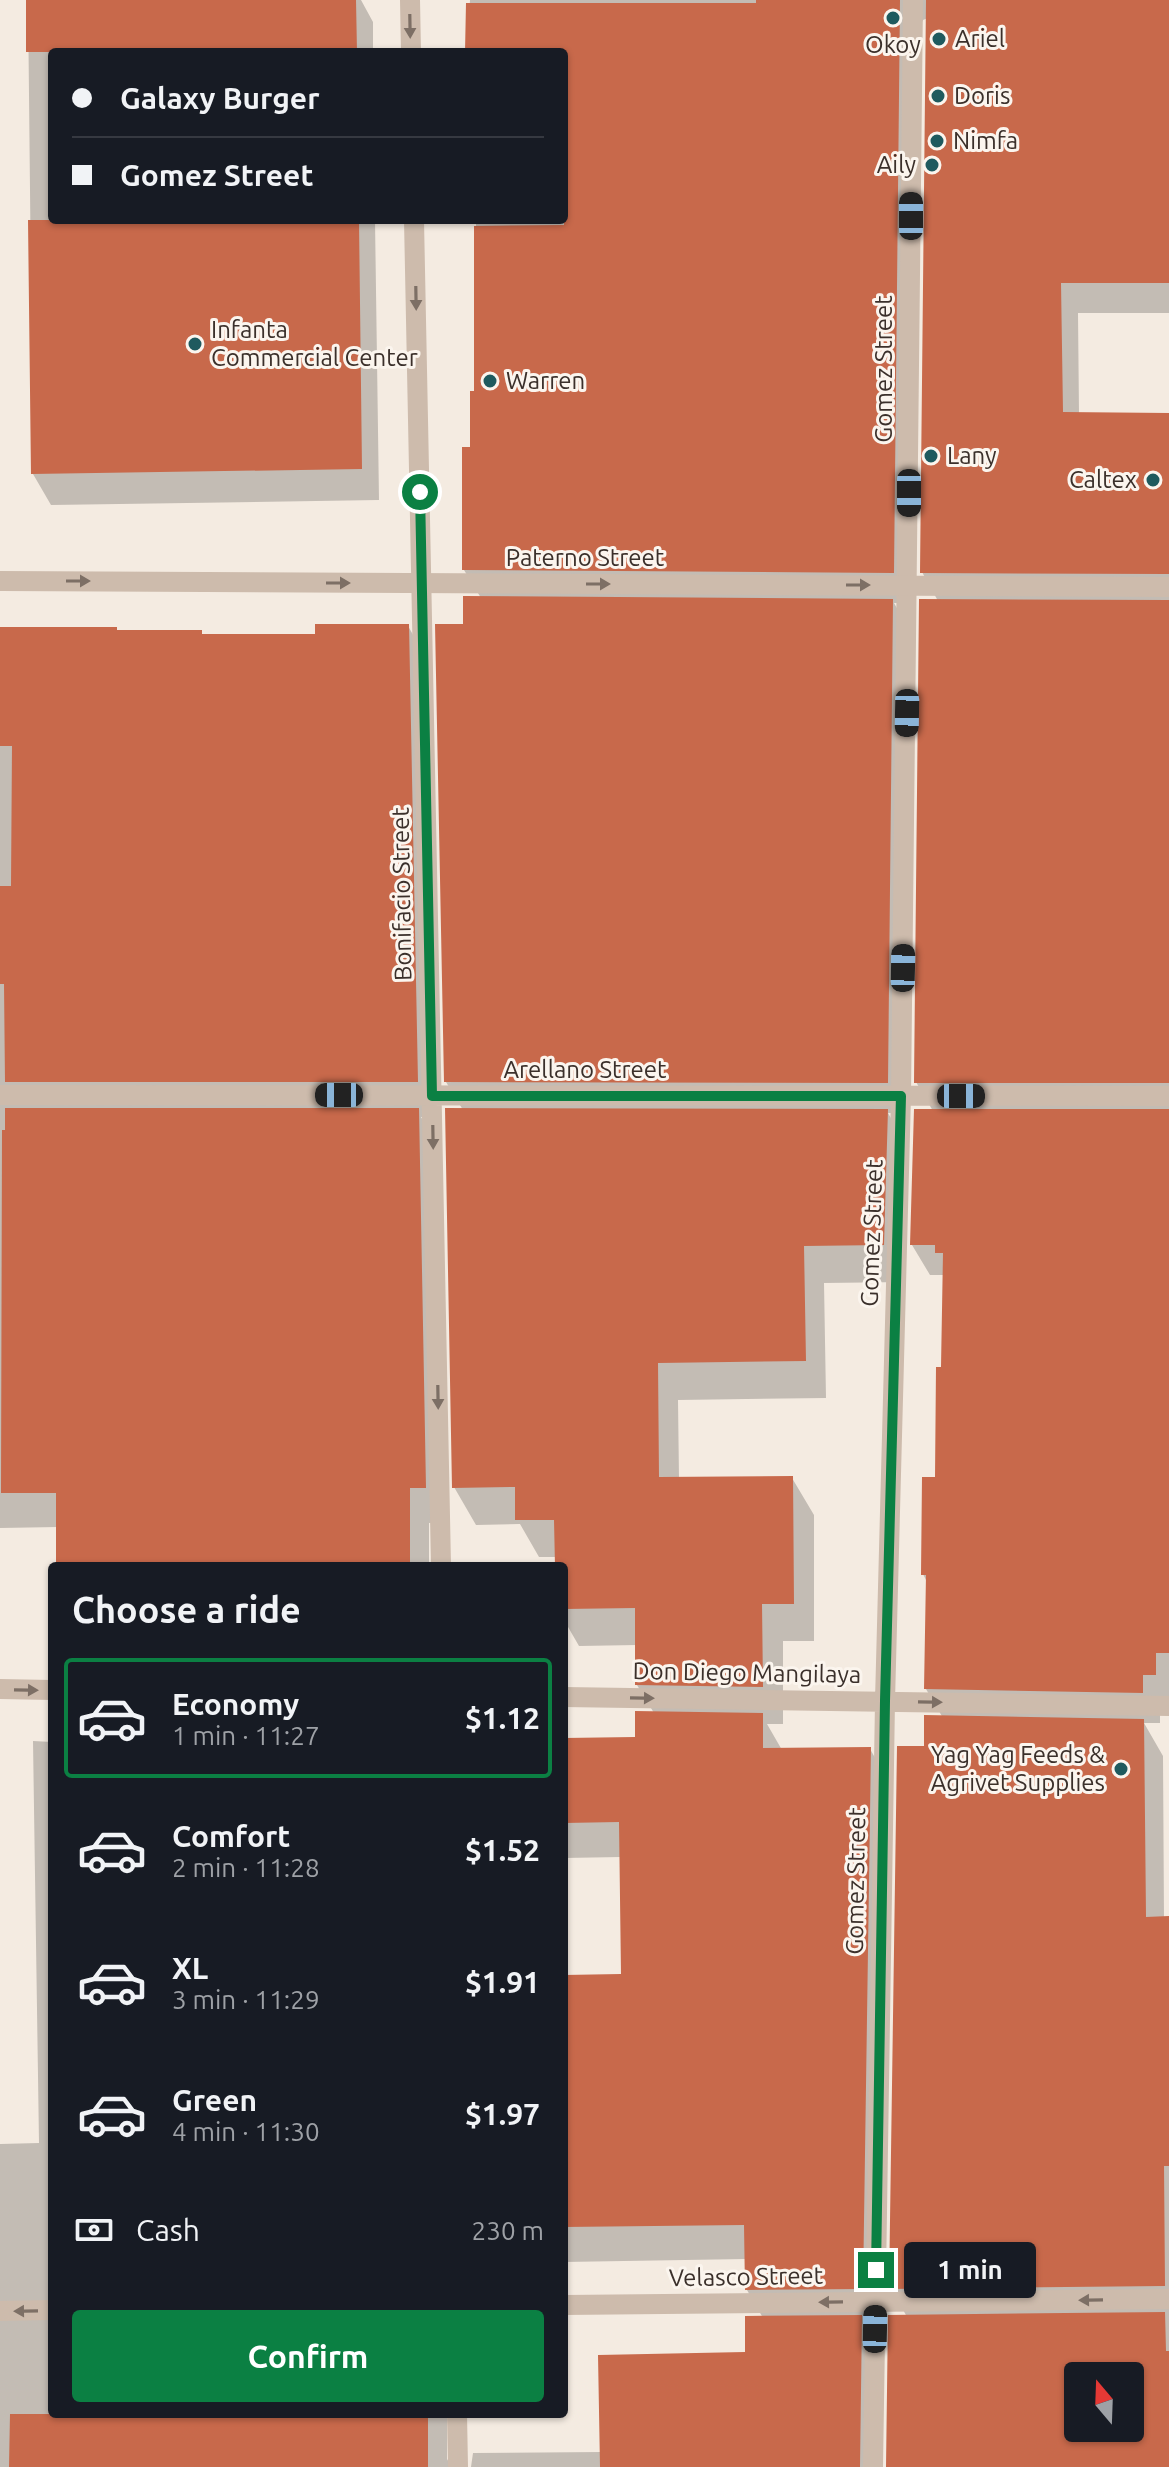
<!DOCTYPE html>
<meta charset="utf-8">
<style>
body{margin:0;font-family:Ubuntu,sans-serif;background:#20242c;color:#f1f3f6;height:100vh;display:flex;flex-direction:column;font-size:30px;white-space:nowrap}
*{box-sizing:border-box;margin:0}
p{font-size:26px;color:#9ea1a6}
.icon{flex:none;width:44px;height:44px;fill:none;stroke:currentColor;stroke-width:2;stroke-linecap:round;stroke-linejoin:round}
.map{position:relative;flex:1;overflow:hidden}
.sheet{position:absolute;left:48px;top:1562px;width:520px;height:856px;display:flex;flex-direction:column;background:#171b24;border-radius:8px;box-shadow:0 2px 6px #0004}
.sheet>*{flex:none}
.guide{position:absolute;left:48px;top:48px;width:520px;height:176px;border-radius:8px;box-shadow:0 2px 6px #0004;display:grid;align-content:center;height:176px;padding:0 24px;background:#171b24}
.needle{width:52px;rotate:341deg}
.fabs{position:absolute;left:1064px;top:2362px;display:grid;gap:16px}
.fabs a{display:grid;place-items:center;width:80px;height:80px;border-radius:8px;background:#171b24;box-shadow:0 2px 6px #0004;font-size:40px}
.end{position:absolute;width:36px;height:36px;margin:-18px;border:10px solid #0b8043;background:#fff;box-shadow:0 0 0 4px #fff}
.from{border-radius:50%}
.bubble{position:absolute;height:56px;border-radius:8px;background:#171b24;box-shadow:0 2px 6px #0004;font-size:26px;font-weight:700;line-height:56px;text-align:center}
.car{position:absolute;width:24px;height:48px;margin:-24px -12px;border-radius:10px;box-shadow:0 0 6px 2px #0007;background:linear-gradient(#222 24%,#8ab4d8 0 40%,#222 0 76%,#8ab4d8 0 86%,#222 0)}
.guide b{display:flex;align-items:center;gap:28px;height:76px;font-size:30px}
.guide b+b{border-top:2px solid #363941}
.guide i{width:20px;height:20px;background:#f1f3f6}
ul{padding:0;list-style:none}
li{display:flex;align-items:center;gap:24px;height:120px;margin:0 16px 12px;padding:0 8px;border:4px solid transparent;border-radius:8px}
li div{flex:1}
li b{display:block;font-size:30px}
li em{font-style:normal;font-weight:700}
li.on{border-color:#0b8043}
li>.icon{width:72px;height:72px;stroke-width:1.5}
h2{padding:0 24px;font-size:36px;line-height:96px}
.pay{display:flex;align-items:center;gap:20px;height:88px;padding:0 24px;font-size:30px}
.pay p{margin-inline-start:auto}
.button{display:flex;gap:16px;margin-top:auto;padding:16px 24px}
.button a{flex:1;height:92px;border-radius:8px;background:#0b8043;color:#fff;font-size:32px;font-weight:700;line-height:92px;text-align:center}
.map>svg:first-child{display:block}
.shadow{fill:#0003;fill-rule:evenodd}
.building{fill:#c8694b;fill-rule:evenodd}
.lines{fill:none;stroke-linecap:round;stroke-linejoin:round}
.minor{stroke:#cdbbac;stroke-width:20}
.tertiary{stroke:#cdbbac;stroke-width:20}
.oneway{fill:#7d6f65}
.route{stroke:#0b8043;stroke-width:10}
.poi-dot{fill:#1f5a5e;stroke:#fbf5ee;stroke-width:3}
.labels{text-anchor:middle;stroke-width:6;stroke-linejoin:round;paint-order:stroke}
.poi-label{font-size:24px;fill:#3b302b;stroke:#fbf5ee;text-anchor:start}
.street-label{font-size:24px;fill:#3b302b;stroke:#fbf5ee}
</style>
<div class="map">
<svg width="1169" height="2467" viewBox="0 0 1169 2467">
<rect width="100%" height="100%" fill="#f4ebe1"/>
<path class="shadow" d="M 28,0 L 361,0 L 373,22 L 373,52 L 52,52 L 52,220 L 375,220 L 379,500 L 51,505 L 33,474 Z
M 470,0 L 1169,0 L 1169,313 L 1078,313 L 1079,414 L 1169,415 L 1169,1705 L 1160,1705 L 1160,1723 L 1144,1723 L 1163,1756 L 1164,1918 L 1169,1918 L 1169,2467 L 888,2467 L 907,2317 L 891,2288 L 925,1748 L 943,1718 L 926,1689 L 927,1582 L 923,1574 L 937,1479 L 943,1369 L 945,1275 L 930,1275 L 912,1245 L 933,1111 L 916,1082 L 938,601 L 922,572 L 928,18 L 923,20 L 917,32 L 910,603 L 894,603 L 910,631 L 905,1113 L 888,1113 L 908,1148 L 905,1282 L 824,1283 L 826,1398 L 678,1400 L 679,1479 L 792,1478 L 814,1515 L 814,1641 L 783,1641 L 783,1724 L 767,1724 L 782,1750 L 870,1749 L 890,1784 L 882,2324 L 865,2324 L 881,2352 L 880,2467 L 471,2467 L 473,2453 L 602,2452 L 747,2354 L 763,2318 L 747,2290 L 746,2259 L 564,2262 L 564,1977 L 623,1976 L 621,1857 L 564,1858 L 564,1740 L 637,1739 L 654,1713 L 637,1685 L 637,1645 L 579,1646 L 564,1620 L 564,1566 L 557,1566 L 557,1557 L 539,1557 L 520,1524 L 476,1525 L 454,1487 L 463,1110 L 446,1082 L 465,626 L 481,598 L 464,570 L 476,393 L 476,220 L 564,220 L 564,52 L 467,52 ZM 1078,2376 L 1130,2376 L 1130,2428 L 1078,2428 Z
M 408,626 L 428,661 L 437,1117 L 421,1117 L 438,1145 L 445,1522 L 429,1523 L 429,1566 L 58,1566 L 58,1527 L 0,1528 L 0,629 L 201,632 L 203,636 L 317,636 Z
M 33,1741 L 52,1742 L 52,2414 L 447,2414 L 447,2459 L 452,2467 L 0,2467 L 0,2144 L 39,2143 Z"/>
<path class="building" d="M 26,0 L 356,0 L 357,52 L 26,52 Z
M 756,0 L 900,0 L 894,573 L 462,570 L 462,447 L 470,447 L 470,391 L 474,391 L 474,226 L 564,225 L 564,52 L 465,52 L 466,3 L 756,3 Z
M 926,0 L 1169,0 L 1169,283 L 1061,283 L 1063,412 L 1169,413 L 1169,574 L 920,573 Z
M 28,220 L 359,220 L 362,469 L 31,474 Z
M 463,596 L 893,599 L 888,1083 L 444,1082 L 435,624 L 463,624 Z
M 919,599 L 1169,600 L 1169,1083 L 914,1083 Z
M 315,624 L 409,624 L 418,1082 L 5,1082 L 4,984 L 0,984 L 0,886 L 11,886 L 12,746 L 0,746 L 0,627 L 117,627 L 117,630 L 202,630 L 202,634 L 315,634 Z
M 5,1108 L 419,1108 L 426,1488 L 410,1488 L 410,1566 L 56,1566 L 56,1493 L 1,1493 L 2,1130 L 5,1130 Z
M 445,1108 L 888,1109 L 884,1245 L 804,1246 L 806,1361 L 658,1363 L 659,1477 L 793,1476 L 794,1604 L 762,1604 L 763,1687 L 635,1685 L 635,1608 L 564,1609 L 564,1566 L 555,1566 L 554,1520 L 515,1520 L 515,1487 L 452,1488 Z
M 914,1109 L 1169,1109 L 1169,1653 L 1156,1653 L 1156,1675 L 1143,1675 L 1143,1693 L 924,1689 L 926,1575 L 921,1575 L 922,1477 L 935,1477 L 936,1367 L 941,1367 L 943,1253 L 935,1253 L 935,1245 L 910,1245 Z
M 635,1711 L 763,1713 L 763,1748 L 871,1747 L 863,2289 L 745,2290 L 744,2225 L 564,2227 L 564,1975 L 621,1974 L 619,1822 L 564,1823 L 564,1738 L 635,1737 Z
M 924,1715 L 1144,1719 L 1146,1917 L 1169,1916 L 1169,2166 L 1164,2166 L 1165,2286 L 889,2289 L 897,1746 L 924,1746 Z
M 1165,2312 L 1166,2351 L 1169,2351 L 1169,2467 L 886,2467 L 888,2315 ZM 1078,2376 L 1130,2376 L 1130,2428 L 1078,2428 Z
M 862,2315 L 860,2467 L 600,2467 L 598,2355 L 745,2352 L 745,2316 Z
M 10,2414 L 428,2414 L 428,2467 L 9,2467 Z"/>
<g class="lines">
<path class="minor" d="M 410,0 L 411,52
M 414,220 L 441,1566
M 0,1095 L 1169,1096
M 0,1689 L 52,1690
M 564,1697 L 1169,1706
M 564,2305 L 1169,2299
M 0,2311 L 52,2310
M 457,2414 L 458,2467
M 873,2467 L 885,1701 L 901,1096 L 913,0"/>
<path class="tertiary" d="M 0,581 L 1169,587"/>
</g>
<defs><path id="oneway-solid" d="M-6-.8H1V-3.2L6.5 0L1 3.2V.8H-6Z" transform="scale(2)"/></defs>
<g class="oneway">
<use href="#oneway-solid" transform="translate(410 26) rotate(89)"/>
<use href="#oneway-solid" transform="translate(416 298) rotate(89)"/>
<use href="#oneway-solid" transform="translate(78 581)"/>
<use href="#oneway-solid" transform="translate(338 583)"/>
<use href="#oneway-solid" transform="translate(598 584)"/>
<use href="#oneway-solid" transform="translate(858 585)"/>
<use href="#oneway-solid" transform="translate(433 1137) rotate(89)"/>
<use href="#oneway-solid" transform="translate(438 1397) rotate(89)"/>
<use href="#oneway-solid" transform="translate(26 1690) rotate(1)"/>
<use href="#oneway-solid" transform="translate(642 1698) rotate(1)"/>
<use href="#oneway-solid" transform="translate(930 1702) rotate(1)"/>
<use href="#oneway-solid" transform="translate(1091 2300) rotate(179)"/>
<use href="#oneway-solid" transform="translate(831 2302) rotate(179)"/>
<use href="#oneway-solid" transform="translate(26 2311) rotate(179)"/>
</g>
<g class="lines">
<path class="route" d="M 420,492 L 432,1096 L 901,1096 L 885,1701 L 876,2270"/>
</g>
<g class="poi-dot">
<circle cx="893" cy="18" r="8"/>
<circle cx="939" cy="39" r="8"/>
<circle cx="938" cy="96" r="8"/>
<circle cx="937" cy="141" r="8"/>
<circle cx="932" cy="165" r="8"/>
<circle cx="195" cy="344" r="8"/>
<circle cx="490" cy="381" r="8"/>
<circle cx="931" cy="456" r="8"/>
<circle cx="1153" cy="480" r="8"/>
<circle cx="1121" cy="1769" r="8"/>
</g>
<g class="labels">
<g class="poi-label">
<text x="955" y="47">Ariel</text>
<text x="893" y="53" text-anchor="middle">Okoy</text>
<text x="954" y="104">Doris</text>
<text x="953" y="149">Nimfa</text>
<text x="916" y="173" text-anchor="end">Aily</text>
<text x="211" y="338">Infanta<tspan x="211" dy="28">Commercial Center</tspan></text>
<text x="506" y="389">Warren</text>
<text x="947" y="464">Lany</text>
<text x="1137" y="488" text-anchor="end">Caltex</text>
<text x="1105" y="1763" text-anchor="end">Yag Yag Feeds &amp;<tspan x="1105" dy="28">Agrivet Supplies</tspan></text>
</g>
<g class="street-label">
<text transform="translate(884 369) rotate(-90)" y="8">Gomez Street</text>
<text x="585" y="566">Paterno Street</text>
<text transform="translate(402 894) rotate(-91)" y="8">Bonifacio Street</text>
<text x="585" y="1078">Arellano Street</text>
<text transform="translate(872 1233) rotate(-88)" y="8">Gomez Street</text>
<text transform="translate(747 1673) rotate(1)" y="8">Don Diego Mangilaya</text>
<text transform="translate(856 1881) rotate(-89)" y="8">Gomez Street</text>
<text transform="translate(746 2277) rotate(-1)" y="8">Velasco Street</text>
</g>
</g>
</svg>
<div class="fabs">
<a><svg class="needle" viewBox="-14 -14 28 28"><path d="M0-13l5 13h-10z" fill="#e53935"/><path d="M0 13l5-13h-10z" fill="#9ea1a6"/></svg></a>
</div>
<i class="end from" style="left:420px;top:492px"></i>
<i class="end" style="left:876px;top:2270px"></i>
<div class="bubble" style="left:904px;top:2242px;width:132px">1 min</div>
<i class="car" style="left:911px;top:216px;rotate:0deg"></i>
<i class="car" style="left:909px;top:493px;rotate:180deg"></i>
<i class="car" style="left:907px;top:713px;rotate:181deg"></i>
<i class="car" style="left:903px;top:968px;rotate:1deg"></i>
<i class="car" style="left:339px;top:1095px;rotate:270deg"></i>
<i class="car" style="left:961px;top:1096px;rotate:90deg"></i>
<i class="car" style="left:875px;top:2329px;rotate:1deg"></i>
<div class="guide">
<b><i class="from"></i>Galaxy Burger</b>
<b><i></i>Gomez Street</b>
</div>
<section class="sheet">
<h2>Choose a ride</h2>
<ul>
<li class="on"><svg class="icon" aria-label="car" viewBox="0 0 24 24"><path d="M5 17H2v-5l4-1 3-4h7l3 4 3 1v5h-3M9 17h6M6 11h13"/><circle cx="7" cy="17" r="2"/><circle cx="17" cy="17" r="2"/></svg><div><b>Economy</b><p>1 min · 11:27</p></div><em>$1.12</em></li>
<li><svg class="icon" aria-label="car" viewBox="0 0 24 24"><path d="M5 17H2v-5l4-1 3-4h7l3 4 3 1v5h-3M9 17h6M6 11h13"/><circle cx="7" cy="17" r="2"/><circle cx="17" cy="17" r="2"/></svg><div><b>Comfort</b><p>2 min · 11:28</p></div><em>$1.52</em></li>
<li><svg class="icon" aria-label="car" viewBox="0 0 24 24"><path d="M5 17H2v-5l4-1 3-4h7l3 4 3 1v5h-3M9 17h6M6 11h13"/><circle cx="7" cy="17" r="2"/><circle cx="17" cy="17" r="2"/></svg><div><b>XL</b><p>3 min · 11:29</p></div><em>$1.91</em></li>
<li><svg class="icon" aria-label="car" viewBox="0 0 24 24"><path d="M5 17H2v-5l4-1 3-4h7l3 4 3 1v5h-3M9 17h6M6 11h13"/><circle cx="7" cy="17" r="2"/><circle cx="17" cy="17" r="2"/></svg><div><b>Green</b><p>4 min · 11:30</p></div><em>$1.97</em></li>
</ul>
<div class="pay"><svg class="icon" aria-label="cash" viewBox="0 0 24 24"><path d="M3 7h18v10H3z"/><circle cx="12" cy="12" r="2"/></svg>Cash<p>230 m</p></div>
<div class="button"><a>Confirm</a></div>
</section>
</div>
